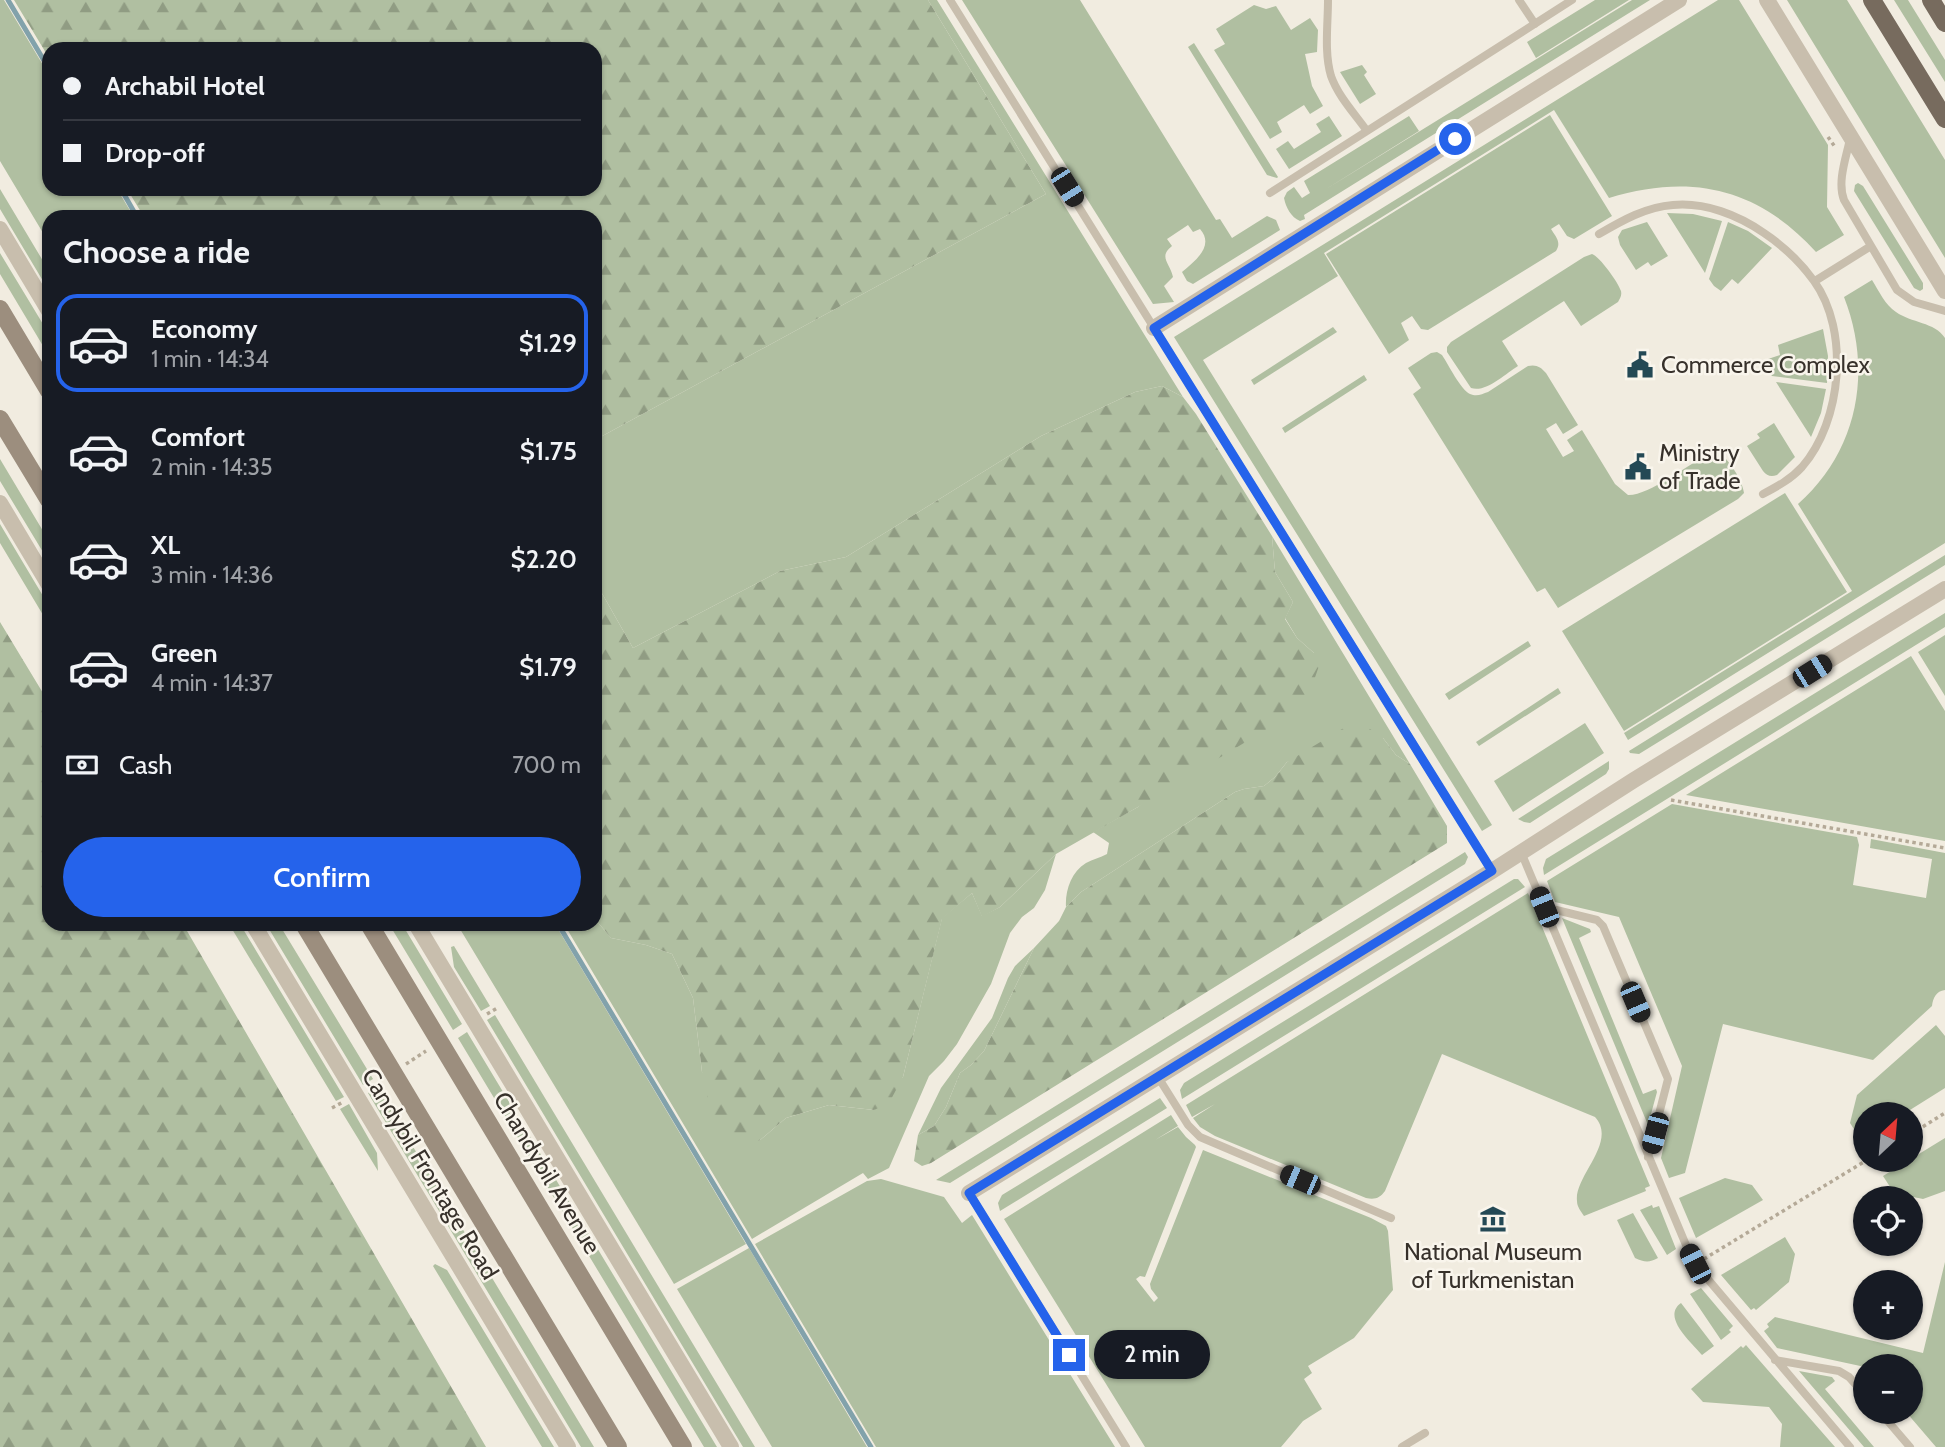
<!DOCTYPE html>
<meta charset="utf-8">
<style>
body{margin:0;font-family:Cabin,sans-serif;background:#242831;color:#f1f3f6;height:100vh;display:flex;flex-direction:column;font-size:26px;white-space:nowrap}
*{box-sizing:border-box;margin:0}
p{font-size:23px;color:#9ea1a6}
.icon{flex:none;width:38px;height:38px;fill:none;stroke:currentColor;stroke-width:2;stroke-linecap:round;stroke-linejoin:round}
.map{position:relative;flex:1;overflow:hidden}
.side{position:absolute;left:42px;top:210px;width:560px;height:721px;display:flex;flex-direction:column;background:#171b24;border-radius:21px;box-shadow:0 2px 5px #0004}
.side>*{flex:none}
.hud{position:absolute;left:42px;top:42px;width:560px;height:154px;border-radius:21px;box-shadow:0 2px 5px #0004;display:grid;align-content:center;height:154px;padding:0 21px;background:#171b24}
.needle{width:46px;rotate:26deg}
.tools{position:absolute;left:1853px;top:1102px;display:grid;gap:14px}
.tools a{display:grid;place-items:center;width:70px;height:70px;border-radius:50%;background:#171b24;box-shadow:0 2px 5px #0004;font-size:35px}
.end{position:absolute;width:32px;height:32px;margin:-16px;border:9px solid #2563eb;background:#fff;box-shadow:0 0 0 4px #fff}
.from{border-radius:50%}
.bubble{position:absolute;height:49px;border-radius:24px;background:#171b24;box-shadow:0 2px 5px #0004;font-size:23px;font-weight:600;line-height:49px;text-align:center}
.car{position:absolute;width:21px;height:42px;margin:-21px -10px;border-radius:9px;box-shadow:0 0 5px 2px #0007;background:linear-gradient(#222 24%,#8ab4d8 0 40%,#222 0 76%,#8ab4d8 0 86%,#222 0)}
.hud b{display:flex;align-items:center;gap:24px;height:66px;font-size:26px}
.hud b+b{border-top:2px solid #363941}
.hud i{width:18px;height:18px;background:#f1f3f6}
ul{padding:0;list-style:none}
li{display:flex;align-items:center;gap:21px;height:98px;margin:0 14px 10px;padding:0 7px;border:4px solid transparent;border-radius:21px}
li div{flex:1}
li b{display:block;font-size:26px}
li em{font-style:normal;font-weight:600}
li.selected{border-color:#2563eb}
li>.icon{width:63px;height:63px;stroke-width:1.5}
h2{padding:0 21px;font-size:32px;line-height:84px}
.pay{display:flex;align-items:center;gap:18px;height:77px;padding:0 21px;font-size:26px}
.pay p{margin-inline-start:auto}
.primary-button{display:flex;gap:14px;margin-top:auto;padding:14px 21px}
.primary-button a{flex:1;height:80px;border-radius:42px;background:#2563eb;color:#fff;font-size:28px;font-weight:600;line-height:80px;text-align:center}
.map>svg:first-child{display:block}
.grass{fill:#b0bfa1}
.forest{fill:url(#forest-firs)}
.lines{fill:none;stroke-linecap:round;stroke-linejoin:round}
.stream{stroke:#82a2ab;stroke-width:5}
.path{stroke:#b4a997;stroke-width:3.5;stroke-dasharray:3.5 3.5;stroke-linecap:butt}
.lane{stroke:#c8bead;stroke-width:8}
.street{stroke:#c8bead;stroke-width:16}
.secondary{stroke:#9c8e7e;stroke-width:18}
.primary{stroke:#776b5e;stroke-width:18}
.route{stroke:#2563eb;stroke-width:9}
.labels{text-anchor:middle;stroke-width:5;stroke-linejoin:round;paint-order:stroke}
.poi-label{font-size:24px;fill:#37312b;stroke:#f9f5ec;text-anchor:start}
.street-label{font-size:24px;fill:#37312b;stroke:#f9f5ec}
</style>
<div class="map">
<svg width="1945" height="1447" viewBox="0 0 1945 1447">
<defs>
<pattern id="forest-firs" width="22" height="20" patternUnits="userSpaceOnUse" patternTransform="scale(1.75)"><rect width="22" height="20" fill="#b0bfa1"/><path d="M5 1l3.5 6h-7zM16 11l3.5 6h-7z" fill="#909c83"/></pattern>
</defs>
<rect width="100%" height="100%" fill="#f1ece0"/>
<path class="grass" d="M 0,0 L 4,0 L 49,75 L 49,189 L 117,189 L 134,217 L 49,217 L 49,243 L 0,161 Z
M 928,0 L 937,0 L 1183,397 L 1162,386 L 1135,392 L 1041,436 L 846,557 L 780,571 L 633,648 L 595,581 L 595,440 L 1046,194 Z
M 962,0 L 1080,0 L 1216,220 L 1220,219 L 1232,238 L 1267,216 L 1276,220 L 1280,230 L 1193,284 L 1187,281 L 1182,272 C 1195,261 1215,246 1200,229 L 1193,232 L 1188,225 L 1167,239 L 1172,246 C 1158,257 1170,263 1173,277 L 1164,286 L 1174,302 L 1153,304 Z
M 1595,0 L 1629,0 L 1536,58 L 1527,42 Z
M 1632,0 L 1650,0 L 1304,215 L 1305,219 L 1300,221 C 1291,217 1286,208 1284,198 L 1287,192 L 1294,187 L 1302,198 L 1310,193 L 1304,181 L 1409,116 L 1419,131 L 1323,191 Z
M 1718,0 L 1739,0 L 1828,145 L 1827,207 L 1844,235 L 1816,252 C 1758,188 1691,173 1609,198 L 1554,110 L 1324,253 L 1338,276 L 1203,360 L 1492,825 L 1482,831 L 1174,337 Z
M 1787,0 L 1847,0 L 1945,160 L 1945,258 Z
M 1894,0 L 1908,0 L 1945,60 L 1945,82 Z
M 1254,5 L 1266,9 L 1276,6 L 1291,30 L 1310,18 L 1318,30 L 1317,52 L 1305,54 L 1312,86 L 1323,106 L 1310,114 L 1304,105 L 1277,122 L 1282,132 L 1270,139 L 1214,50 L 1225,44 L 1216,29 Z
M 1194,43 L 1278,177 L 1277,178 L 1267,175 L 1188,47 Z
M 1362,65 L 1367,72 L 1364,75 L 1376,94 L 1360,104 L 1340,72 Z
M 1550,115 L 1612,216 L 1574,239 L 1567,236 L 1559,224 L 1551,229 C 1555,236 1562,242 1556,251 L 1428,330 L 1421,329 L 1412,316 L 1401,323 L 1409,340 L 1389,354 L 1326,254 Z
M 1329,116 L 1342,136 L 1289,169 L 1276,149 L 1288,141 L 1294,149 L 1321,132 L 1316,124 Z
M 1858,183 L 1863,186 L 1923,283 L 1923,289 L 1920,291 L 1914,288 L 1854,191 L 1855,185 Z
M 0,189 L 49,271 L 49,291 L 0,209 Z
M 1667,213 L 1693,214 L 1722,221 L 1705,273 Z
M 1647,222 L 1668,256 L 1651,266 L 1648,262 L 1636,270 L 1620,245 L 1618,237 L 1622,230 Z
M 1728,222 L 1748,231 L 1772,248 L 1738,284 L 1732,279 L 1721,291 L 1714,286 L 1709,279 Z
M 0,253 L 49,334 L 49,356 L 0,274 Z
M 1592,254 C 1600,257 1618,282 1621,291 C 1622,296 1620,298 1618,302 L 1581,326 L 1564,301 L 1502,341 L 1518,366 C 1505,374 1486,393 1471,388 L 1447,352 L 1447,347 L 1451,342 L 1584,257 Z
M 1872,280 C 1879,291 1885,305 1896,312 C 1911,323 1935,322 1945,338 L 1945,543 L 1628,740 L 1624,733 L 1852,591 L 1798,504 C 1858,451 1873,371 1844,297 Z
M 1333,327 L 1337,332 L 1254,385 L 1251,380 Z
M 1823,329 L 1828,356 L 1827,383 L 1772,376 L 1762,361 L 1780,355 L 1778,345 Z
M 1437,352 L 1442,355 C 1448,364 1461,390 1470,394 C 1477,397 1482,394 1488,392 L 1528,366 C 1536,364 1541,367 1546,373 L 1578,425 L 1563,434 L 1556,423 L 1546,429 L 1563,457 L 1574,451 L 1567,440 L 1582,430 L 1615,484 L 1628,495 C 1648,496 1690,464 1709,453 L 1718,451 C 1729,460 1742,479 1744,493 L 1738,499 L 1558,608 L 1545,588 L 1537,592 L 1413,394 L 1421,388 L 1408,368 L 1431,353 Z
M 1364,375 L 1367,380 L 1285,433 L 1282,428 Z
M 1776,382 L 1826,389 L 1821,413 L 1811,437 Z
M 1774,423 L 1795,457 L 1777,475 C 1771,477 1767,476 1763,471 L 1747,446 L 1760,438 L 1757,434 Z
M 0,459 L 49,541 L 49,562 L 0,481 Z
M 1785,493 L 1847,592 L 1624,731 L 1562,631 Z
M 0,524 L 49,606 L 49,625 L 0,543 Z
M 1272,536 L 1410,764 L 1396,755 L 1383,738 L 1287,762 L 1275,777 L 1264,786 L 1244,789 L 1235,792 L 1081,892 L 1066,907 C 1065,891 1071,872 1086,863 C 1093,859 1100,858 1107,854 L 1109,843 L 1093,832 L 1138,807 L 1314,653 L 1297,638 L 1285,618 L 1293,602 L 1275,572 Z
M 1945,555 L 1945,565 L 1639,754 L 1630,753 L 1629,751 Z
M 1945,613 L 1945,627 L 1544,875 L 1543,868 L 1546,859 Z
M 1945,635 L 1945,696 L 1918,652 Z
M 1528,641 L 1531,646 L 1449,700 L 1445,694 Z
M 1911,656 L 1945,711 L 1945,841 L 1686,795 Z
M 1558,688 L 1561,693 L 1479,746 L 1476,742 Z
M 1585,723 L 1604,753 L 1513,812 L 1494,781 Z
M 1609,761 L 1609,769 L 1606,774 L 1530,823 L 1524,822 L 1518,819 Z
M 1672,804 L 1857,837 L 1859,845 L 1853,885 L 1926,898 L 1932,859 L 1870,848 L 1871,839 L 1945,853 L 1945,990 C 1936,991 1933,998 1932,1006 L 1873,1060 L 1723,1024 L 1685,1173 L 1669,1178 L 1661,1158 L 1682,1066 L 1619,917 L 1555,902 L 1547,881 Z
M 1465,852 L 1468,857 L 1465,864 L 950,1183 L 936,1180 Z
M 1056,854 L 1045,890 L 1034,908 L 1022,917 L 1010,933 L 991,984 L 957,1044 L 944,1061 L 929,1076 L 889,1168 L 868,1179 L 863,1173 L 752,1239 L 564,924 L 595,924 L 595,919 L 611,938 L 646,945 L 672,954 L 693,998 L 702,1072 L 759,1141 L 786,1118 L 829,1105 L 874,1110 L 903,1077 L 942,918 L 972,893 L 982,916 L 1000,907 Z
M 1514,879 L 1518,879 L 1525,887 L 1182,1099 L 1180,1090 L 1184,1083 Z
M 1528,893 L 1650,1186 L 1645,1188 L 1646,1191 L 1584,1216 C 1581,1211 1577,1207 1577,1201 C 1574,1176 1618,1142 1595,1117 L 1442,1054 L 1385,1191 C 1380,1198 1375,1200 1366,1198 L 1215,1136 L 1200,1127 L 1193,1118 L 1215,1104 L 1192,1117 L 1186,1105 Z
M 1562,918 L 1590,929 L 1591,932 L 1579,938 L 1643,1094 L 1656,1089 L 1657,1092 L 1648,1125 Z
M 229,924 L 240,924 L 344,1097 L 336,1101 Z
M 266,924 L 279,924 L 373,1079 L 363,1085 Z
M 389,924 L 402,924 L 462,1024 L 453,1030 Z
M 457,924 L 555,924 L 746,1244 L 674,1284 Z
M 454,946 L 490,1006 L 481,1011 L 454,967 L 451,947 Z
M 1034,948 L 984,1051 L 971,1065 L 960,1073 L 946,1107 L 934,1126 L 918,1135 L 941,1088 L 992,1018 L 1008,978 L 1015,966 Z
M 495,1015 L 755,1447 L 743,1447 L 487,1020 Z
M 1936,1025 L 1945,1036 L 1945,1088 L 1902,1115 L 1866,1115 L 1865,1137 L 1861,1140 L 1850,1123 L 1857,1095 Z
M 467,1032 L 717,1447 L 704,1447 L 458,1038 Z
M 377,1087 L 594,1447 L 581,1447 L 368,1093 Z
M 1160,1098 L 1167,1108 L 1000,1211 L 998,1203 L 1002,1195 Z
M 349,1104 L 377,1153 L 378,1171 L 340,1109 Z
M 1171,1115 L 1178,1126 L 1155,1140 L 1178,1127 L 1186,1137 L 1195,1145 L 1196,1147 L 1145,1277 L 1140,1276 L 1136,1279 L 1154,1302 L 1158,1298 L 1151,1289 L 1150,1284 L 1203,1150 L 1371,1218 L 1386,1226 L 1388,1231 L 1393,1290 L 1354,1338 L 1308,1366 L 1312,1373 L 1304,1379 L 1322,1409 L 1303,1421 L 1281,1447 L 1145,1447 L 1004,1219 Z
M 1945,1138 L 1945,1191 L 1923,1199 L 1894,1193 L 1883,1176 Z
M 1725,1178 L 1752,1185 L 1763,1200 L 1696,1238 L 1679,1198 Z
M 881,1179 L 944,1197 L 962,1223 L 972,1215 L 1115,1447 L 876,1447 L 755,1244 L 867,1181 Z
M 1652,1205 L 1653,1208 L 1659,1206 L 1676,1249 L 1667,1255 L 1640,1210 Z
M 1633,1213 L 1658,1258 C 1649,1263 1644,1262 1635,1258 L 1617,1220 Z
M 1785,1237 L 1795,1254 L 1789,1282 L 1756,1310 L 1754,1308 L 1751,1310 L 1721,1275 Z
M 749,1248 L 867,1447 L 772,1447 L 677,1289 Z
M 1945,1262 L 1945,1447 L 1936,1447 L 1906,1412 L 1911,1412 L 1911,1367 L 1865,1367 L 1777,1348 L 1764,1331 L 1769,1327 L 1767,1324 L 1775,1317 L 1923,1353 Z
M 435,1264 L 447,1270 L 554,1447 L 542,1447 L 433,1266 Z
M 1701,1288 L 1733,1326 L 1729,1330 L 1731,1332 L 1721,1340 L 1690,1294 Z
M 1681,1303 L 1714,1346 L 1702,1355 C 1692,1343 1661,1317 1681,1303 Z
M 1746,1345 L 1835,1447 L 1780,1447 L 1782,1424 L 1769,1407 L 1703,1402 L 1691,1389 L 1741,1346 L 1743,1348 Z
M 1799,1371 L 1832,1377 L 1835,1381 L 1825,1389 L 1874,1447 L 1864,1447 Z"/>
<path class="forest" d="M 14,0 L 928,0 L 1046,194 L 595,440 L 595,217 L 144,217 L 127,189 L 595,189 L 595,49 L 49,49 L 49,58 Z
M 1162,386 L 1183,397 L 1196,414 L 1272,536 L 1275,572 L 1293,602 L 1285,619 L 1297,638 L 1314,653 L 1319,666 L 1313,683 L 1292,714 L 1138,807 L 1056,854 L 1000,907 L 982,917 L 972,893 L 942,919 L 903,1077 L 889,1103 L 874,1110 L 829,1105 L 786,1118 L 759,1141 L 726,1137 L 711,1112 L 702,1072 L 693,998 L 672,954 L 646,945 L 611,938 L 595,919 L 595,581 L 633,648 L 780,571 L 846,557 L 1041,436 L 1135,392 Z
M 0,622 L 49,703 L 49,924 L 183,924 L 486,1447 L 0,1447 Z
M 1357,720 L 1383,738 L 1396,755 L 1410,764 L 1447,826 L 1447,843 L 931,1163 L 922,1166 L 914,1161 L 918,1135 L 934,1126 L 946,1107 L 960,1073 L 971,1065 L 984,1051 L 1034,948 L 1059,921 L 1066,907 L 1081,892 L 1235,792 L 1244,789 L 1264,786 L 1275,777 L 1287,762 Z"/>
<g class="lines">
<path class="stream" d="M 8,0 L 49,69
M 121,189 L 137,217
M 558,924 L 871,1447"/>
<path class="path" d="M 1828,137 L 1835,147
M 1671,800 L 1945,848
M 487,1014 L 499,1007
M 406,1064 L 426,1051
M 332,1108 L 343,1102
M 1911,1134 L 1945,1113
M 1704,1259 L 1867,1160"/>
<path class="lane" d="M 950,0 L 1492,871
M 1328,0 C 1328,25 1324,52 1331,76 C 1338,96 1355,114 1367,131
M 1519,0 L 1535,24
M 1850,139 C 1846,158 1837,182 1844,200 L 1897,290 L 1914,302 L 1945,311
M 1270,193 L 1572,0
M 1599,234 C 1623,220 1646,207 1673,205 C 1705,202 1738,215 1764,233 C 1782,245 1801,263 1814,281 C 1850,331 1842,421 1802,467 C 1791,479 1778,486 1763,494
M 1815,281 L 1871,246
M 1521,852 L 1686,1245 L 1695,1264 L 1850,1447
M 1544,907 L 1597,920 L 1603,926 L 1668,1079 L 1648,1157
M 1158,1077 L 1188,1125 L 1200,1137 L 1391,1218
M 969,1193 L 1126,1447
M 1775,1360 L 1839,1371 L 1849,1377 L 1866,1396
M 1880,1412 L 1910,1447
M 1402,1447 L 1425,1433"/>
<path class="street" d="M 1767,0 L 1945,291
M 0,229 L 49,311
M 1154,328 L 1679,0
M 0,503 L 49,585
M 253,924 L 568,1447
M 416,924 L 731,1447
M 969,1193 L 1492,871 L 1634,780 L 1945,589"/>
<path class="secondary" d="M 0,309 L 49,391
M 0,419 L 49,500
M 304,924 L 618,1447
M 369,924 L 683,1447"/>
<path class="primary" d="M 1872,0 L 1945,119
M 1931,0 L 1945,23"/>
</g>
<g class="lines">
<path class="route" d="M 1069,1355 L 969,1193 L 1492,871 L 1154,328 L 1455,139"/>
</g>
<defs>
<g id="civic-bare" transform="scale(2.1)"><path d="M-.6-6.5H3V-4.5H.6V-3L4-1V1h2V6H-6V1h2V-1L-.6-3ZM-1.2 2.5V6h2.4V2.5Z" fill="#244955" stroke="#f9f5ec" stroke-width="2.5" paint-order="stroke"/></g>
<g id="museum-bare" transform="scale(2.1)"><path d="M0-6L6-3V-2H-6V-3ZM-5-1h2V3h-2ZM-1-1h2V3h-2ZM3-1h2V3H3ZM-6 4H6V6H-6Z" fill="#244955" stroke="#f9f5ec" stroke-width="2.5" paint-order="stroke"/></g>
</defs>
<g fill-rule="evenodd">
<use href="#civic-bare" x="1640" y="365"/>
<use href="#civic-bare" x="1638" y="467"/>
<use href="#museum-bare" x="1493" y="1219"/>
</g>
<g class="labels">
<g class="poi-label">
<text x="1661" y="373">Commerce Complex</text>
<text x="1659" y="461">Ministry<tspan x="1659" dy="28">of Trade</tspan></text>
<text x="1493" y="1260" text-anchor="middle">National Museum<tspan x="1493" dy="28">of Turkmenistan</tspan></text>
</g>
<g class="street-label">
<text transform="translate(547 1173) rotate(59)" y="8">Chandybil Avenue</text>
<text transform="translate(430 1174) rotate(59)" y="8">Candybil Frontage Road</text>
</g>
</g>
</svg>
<div class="tools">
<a><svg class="needle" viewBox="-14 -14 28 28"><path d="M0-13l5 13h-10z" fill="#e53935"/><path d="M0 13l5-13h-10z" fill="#9ea1a6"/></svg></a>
<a><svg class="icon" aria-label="locate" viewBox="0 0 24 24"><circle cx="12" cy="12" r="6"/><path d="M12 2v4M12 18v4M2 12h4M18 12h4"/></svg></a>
<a>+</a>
<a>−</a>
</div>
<i class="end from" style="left:1455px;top:139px"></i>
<i class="end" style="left:1069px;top:1355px"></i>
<div class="bubble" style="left:1094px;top:1330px;width:116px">2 min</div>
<i class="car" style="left:1067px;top:187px;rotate:148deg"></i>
<i class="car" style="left:1812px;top:671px;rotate:58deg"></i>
<i class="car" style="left:1544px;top:907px;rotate:338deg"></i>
<i class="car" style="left:1635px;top:1002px;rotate:157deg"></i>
<i class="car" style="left:1655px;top:1133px;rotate:195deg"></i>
<i class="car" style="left:1300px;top:1180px;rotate:293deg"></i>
<i class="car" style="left:1695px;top:1264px;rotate:333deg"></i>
<div class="hud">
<b><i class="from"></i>Archabil Hotel</b>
<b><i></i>Drop-off</b>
</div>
<section class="side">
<h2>Choose a ride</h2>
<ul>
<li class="selected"><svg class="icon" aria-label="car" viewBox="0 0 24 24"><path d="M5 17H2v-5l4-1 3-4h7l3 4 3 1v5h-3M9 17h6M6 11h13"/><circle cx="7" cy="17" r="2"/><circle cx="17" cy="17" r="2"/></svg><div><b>Economy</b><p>1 min · 14:34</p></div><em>$1.29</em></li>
<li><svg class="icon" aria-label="car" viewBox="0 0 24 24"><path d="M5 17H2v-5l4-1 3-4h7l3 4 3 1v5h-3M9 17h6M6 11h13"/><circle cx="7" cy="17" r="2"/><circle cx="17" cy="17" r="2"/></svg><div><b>Comfort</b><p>2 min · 14:35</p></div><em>$1.75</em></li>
<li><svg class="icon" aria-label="car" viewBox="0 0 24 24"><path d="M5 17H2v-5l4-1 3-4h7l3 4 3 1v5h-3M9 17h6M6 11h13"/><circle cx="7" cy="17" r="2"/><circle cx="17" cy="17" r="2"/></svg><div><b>XL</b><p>3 min · 14:36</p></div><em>$2.20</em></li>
<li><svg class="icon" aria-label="car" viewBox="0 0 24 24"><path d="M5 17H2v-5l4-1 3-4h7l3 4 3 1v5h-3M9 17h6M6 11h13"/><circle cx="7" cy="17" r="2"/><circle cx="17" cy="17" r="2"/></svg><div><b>Green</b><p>4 min · 14:37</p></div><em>$1.79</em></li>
</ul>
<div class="pay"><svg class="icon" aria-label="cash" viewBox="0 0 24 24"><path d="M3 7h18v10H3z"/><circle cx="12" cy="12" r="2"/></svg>Cash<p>700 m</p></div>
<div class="primary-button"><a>Confirm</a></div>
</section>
</div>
